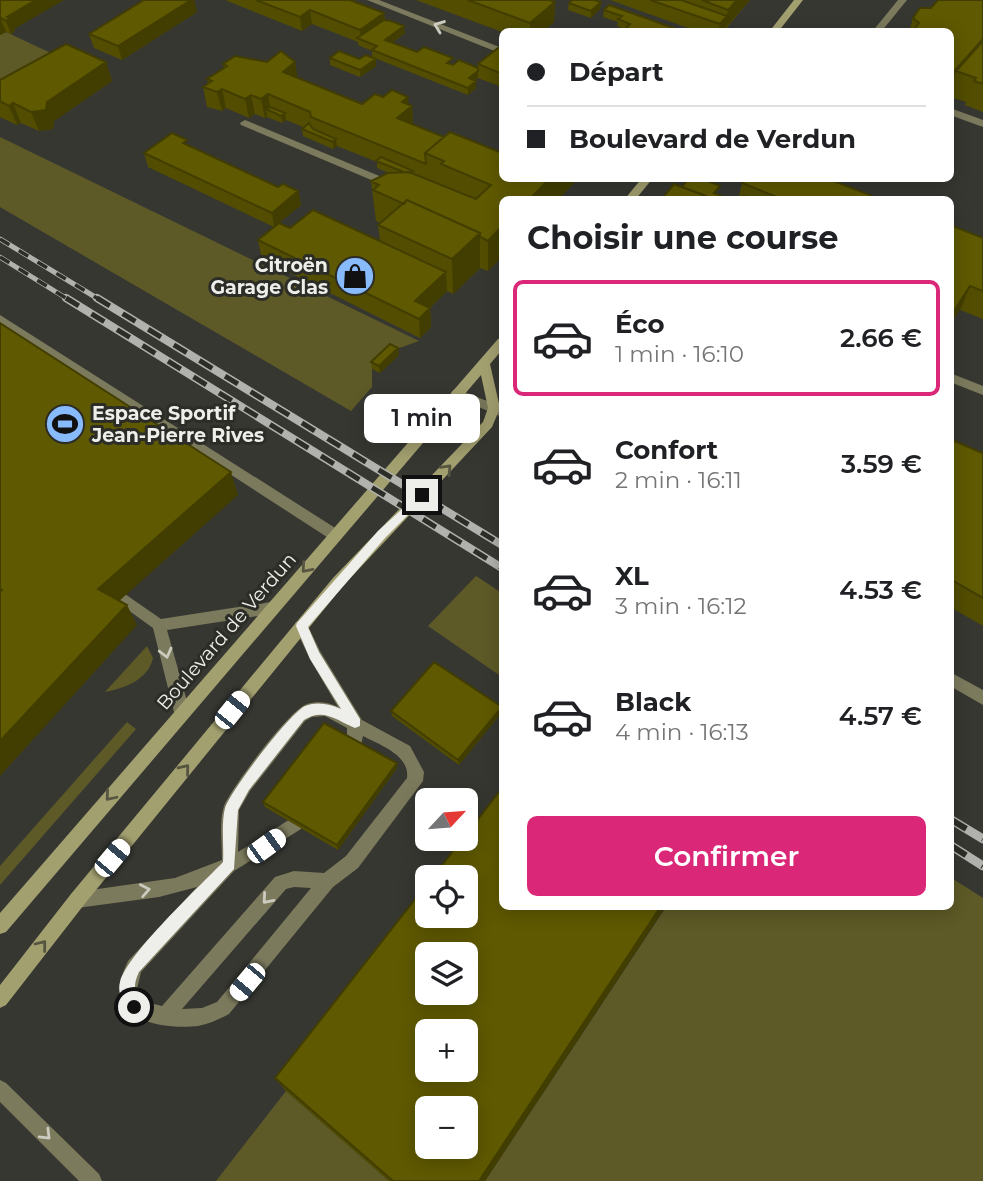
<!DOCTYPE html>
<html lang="fr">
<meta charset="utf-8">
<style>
body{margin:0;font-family:Montserrat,sans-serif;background:#f6f6f6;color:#202124;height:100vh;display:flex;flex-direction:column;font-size:26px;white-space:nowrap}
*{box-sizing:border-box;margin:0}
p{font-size:23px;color:#757577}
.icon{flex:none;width:38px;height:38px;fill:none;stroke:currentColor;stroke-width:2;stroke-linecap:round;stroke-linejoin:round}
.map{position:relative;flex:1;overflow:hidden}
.side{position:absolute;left:499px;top:196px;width:455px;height:714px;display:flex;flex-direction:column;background:#fff;border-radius:10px;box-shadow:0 4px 18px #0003}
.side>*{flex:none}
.guide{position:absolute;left:499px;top:28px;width:455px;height:154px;border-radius:10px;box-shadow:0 4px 18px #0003;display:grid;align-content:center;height:154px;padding:0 28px;background:#fff}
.needle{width:46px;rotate:64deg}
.fabs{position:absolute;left:415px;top:788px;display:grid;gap:14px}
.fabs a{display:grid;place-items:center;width:63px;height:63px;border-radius:10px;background:#fff;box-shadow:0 4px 18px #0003;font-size:35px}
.end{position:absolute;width:32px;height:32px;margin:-16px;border:9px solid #eeeeeb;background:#111;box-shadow:0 0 0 4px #111}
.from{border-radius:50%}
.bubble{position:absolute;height:49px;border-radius:10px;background:#fff;box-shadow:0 4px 18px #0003;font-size:23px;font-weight:600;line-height:49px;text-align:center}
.car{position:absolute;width:21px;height:42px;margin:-21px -10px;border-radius:9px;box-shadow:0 0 5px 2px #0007;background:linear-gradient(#fff 24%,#345 0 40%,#fff 0 76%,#345 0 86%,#fff 0)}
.guide b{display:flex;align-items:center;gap:24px;height:66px;font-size:26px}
.guide b+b{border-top:2px solid #e0e0e0}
.guide i{width:18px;height:18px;background:#202124}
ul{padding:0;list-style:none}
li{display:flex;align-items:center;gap:21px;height:116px;margin:0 14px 10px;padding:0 14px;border:4px solid transparent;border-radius:10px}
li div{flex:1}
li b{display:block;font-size:26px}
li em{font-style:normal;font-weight:600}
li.on{border-color:#db2777}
li>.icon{width:63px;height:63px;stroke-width:1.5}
h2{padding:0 28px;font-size:32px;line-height:84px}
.action{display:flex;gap:14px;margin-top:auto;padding:14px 28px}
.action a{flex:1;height:80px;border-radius:10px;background:#db2777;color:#fff;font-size:28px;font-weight:600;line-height:80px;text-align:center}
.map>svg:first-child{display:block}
.green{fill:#5e5a27}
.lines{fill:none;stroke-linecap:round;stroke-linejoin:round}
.service{fill:#7c7a5d;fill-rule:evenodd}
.minor{fill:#7c7a5d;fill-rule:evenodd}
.tertiary{fill:#7c7a5d;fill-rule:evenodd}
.secondary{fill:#a3a070;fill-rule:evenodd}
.rail-far2-casing{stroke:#b1b1ad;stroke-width:5}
.rail-far1-casing{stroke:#b1b1ad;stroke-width:8}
.rail-casing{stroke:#b1b1ad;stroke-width:9}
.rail-far2{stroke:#2d2d28;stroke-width:3.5;stroke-dasharray:11;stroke-linecap:butt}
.rail-far1{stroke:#2d2d28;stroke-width:5;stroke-dasharray:15;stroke-linecap:butt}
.rail{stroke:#2d2d28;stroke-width:6;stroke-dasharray:19;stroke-linecap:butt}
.wall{fill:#524d01}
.shaded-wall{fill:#423e01}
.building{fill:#5f5901;stroke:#423e01;stroke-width:2;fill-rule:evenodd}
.oneway{stroke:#cccbc0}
.oneway2{stroke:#565541}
.route{fill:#eeeeeb}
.labels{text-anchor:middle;stroke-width:6;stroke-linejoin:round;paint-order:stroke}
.poi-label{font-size:19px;font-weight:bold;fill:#eeeeeb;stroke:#2d2d28;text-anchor:end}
.street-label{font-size:19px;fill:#eeeeeb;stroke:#2d2d28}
</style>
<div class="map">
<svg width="983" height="1181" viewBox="0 0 983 1181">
<rect width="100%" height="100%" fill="#373732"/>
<path class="green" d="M 6,32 L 72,63 L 0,96 L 0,35 Z
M 0,137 L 419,341 L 391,351 L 372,369 L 372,387 L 351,411 L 0,207 Z
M 476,576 L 502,593 L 502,677 L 428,626 Z
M 147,646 L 153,658 C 148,680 125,688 105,692 Z
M 127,722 L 136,729 L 0,885 L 0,866 Z
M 950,877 L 983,898 L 983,1181 L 485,1181 L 666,907 L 950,906 Z
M 286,1091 L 389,1181 L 216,1181 Z"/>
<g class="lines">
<path class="service" d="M 898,0 L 907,0 L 881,32 L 872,32 Z
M 950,108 L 983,120 L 983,127 L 950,115 Z
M 245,120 L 396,183 L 397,185 L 392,188 L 388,187 L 241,125 L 240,123 Z
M 0,315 L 340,531 L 342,535 L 340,539 L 330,539 L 0,325 Z
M 122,592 L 161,619 L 271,602 L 276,604 L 278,608 L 276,612 L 271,614 L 167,630 L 190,712 L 187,717 L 182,719 L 177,717 L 174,712 L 153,628 L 117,602 L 115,598 L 117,594 Z
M 301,620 L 306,622 L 320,651 L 362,720 L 410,746 L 424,772 L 423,781 L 358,868 L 333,887 L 229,1014 C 220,1019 209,1024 198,1026 C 175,1029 128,1025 120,998 C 117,986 123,972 128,961 L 197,887 L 159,897 L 77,908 L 71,906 L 69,900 L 71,894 L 77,892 L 175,878 L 222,860 C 222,844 219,821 224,806 C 232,787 289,710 307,704 C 317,701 329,702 338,707 L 310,659 L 294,626 L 296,622 ZM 325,716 L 347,728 L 347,745 L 350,750 L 355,752 L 360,750 L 363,736 C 380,745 410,755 407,778 L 346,856 L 324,873 L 294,871 L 275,877 L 162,1006 L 146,1002 L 138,996 L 137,989 L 141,972 L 234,871 L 301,829 L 303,824 L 301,819 L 295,816 L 238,852 L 239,810 L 250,791 L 305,721 L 312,717 ZM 294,887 L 311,888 L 217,1002 L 202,1008 L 182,1009 L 286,889 Z"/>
<path class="minor" d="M 367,0 L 379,0 L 502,48 L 502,54 Z
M 950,373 L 983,386 L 983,395 L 950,382 Z
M 0,1080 L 6,1083 L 99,1174 L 102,1181 L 79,1181 L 0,1102 Z"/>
<path class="tertiary" d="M 457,389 L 502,407 L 502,417 L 453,396 L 451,393 L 453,390 Z
M 950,672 L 983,690 L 983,705 L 950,686 Z"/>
<path class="secondary" d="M 794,0 L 803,0 L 778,32 L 769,32 Z
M 642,178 L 653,178 L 635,200 L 624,200 Z
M 502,338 L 502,350 L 490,364 L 500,408 L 492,427 L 343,586 L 83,906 L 6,1005 L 0,1008 L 0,985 L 71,894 L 333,578 L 483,422 L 488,408 L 481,375 L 6,932 L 0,934 L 0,913 L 498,339 Z"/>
<g class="rail-far2-casing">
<path id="rail-far2" d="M 0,239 L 100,300
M 0,257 L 69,300"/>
</g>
<g class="rail-far1-casing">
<path id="rail-far1" d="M 66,298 L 502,568
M 97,298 L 502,545"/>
</g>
<g class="rail-casing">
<path id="rail" d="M 950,819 L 983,839
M 950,845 L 983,866"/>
</g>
<use href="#rail-far2" class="rail-far2"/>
<use href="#rail-far1" class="rail-far1"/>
<use href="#rail" class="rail"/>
</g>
<path class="wall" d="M 0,0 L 15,31 L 11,34 L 6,32 L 0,35 Z
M 144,0 L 194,0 L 197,12 L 122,60 L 94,48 L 89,34 Z
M 225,0 L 350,0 L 384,13 L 385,20 L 405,33 L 392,43 L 453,65 L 478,68 L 478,64 L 502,50 L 502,87 L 478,78 L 475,80 L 476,81 L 476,88 L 468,95 L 372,57 L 372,51 L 358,45 L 358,42 L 312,24 L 302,31 Z
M 416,0 L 549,0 L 555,2 L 554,22 L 542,32 L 502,32 Z
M 610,0 L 750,0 L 723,32 L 699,32 Z
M 983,0 L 983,112 L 965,105 L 966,102 L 950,97 L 950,32 L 909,32 L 913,18 L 931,8 Z
M 601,2 L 600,9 L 591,18 L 568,10 L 569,3 Z
M 604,10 L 685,32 L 624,29 L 617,26 L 618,22 L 603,17 Z
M 330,58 L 376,66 L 360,77 L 330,65 Z
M 106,62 L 112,81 L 54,121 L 53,129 L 39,131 L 21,123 L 17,125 L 0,117 L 0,80 Z
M 267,62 L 295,62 L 297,77 L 362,104 L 383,97 L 408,97 L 408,105 L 412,106 L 413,125 L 444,137 L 450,132 L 502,200 L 502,257 L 488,271 L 480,268 L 453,294 L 447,291 L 430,308 L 431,327 L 420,338 L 262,259 L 258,240 L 274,227 L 148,167 L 144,153 L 188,145 L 278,187 L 298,191 L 301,205 L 279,223 L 290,228 L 380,241 L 378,225 L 381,223 L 376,221 L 371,181 L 389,173 L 377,168 L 377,162 L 337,146 L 333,149 L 303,136 L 302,129 L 303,127 L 286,120 L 282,123 L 267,117 L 265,118 L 255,114 L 249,118 L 226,108 L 222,111 L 207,107 L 203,87 L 208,83 L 207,79 L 224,68 L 223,64 Z
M 742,183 L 870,195 L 869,200 L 738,200 Z
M 983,238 L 983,319 L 960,310 Z
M 398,348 L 399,355 L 380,373 L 372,369 L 371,362 Z
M 950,439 L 982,453 L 983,451 L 983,626 L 950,607 Z
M 502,707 L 502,712 L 459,765 L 392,716 L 391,711 Z
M 397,763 L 397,768 L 338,850 L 265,807 L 263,802 Z
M 275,1078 L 485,1181 L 389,1181 L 286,1091 Z"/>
<path class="shaded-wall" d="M 36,0 L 64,0 L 14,29 L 15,31 L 11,34 L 6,21 L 7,17 Z
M 191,0 L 194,0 L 197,12 L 122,60 L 118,46 Z
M 737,0 L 750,0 L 724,29 L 728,10 Z
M 555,2 L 554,22 L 542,32 L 530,32 L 530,23 Z
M 601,2 L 600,9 L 591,18 L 591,11 Z
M 310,10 L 312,24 L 302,31 L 300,17 Z
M 384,13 L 385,26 L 361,40 L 360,30 Z
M 727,16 L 724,29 L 723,32 L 718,32 L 720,24 Z
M 0,17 L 6,32 L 0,35 Z
M 404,26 L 405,33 L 386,47 L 385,40 Z
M 983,39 L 983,56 L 956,71 L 950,87 L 950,76 Z
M 376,59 L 376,66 L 360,77 L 360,70 Z
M 106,62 L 112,81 L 54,121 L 53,129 L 39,131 L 31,112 Z
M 295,62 L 298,81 L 283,72 Z
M 478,71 L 478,78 L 469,85 L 469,78 Z
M 476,81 L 476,88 L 468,95 L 468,88 Z
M 222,89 L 226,108 L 222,111 L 217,92 Z
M 268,94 L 271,112 L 266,109 L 267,117 L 265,118 L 261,99 Z
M 251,95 L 255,114 L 249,118 L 245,99 Z
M 408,97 L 409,108 L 412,106 L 413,125 L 397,118 L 402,102 Z
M 13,103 L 21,123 L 17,125 L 9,106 Z
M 285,113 L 286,120 L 282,123 L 281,116 Z
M 336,139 L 337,146 L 333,149 L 333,142 Z
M 550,178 L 579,178 L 558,200 L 529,200 Z
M 298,191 L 301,205 L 274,227 L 272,213 Z
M 502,226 L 502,257 L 488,271 L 488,241 Z
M 480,233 L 480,268 L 453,294 L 452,259 Z
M 446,272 L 447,291 L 418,319 L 415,301 Z
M 970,286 L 960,310 L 950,324 L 950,317 Z
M 430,308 L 431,327 L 420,338 L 419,319 Z
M 398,348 L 399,355 L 380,373 L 379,366 Z
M 231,472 L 238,495 L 109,610 L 98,589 Z
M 127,605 L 137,625 L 0,776 L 0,741 Z
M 502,707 L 502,712 L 459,765 L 458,760 Z
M 397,763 L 397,768 L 338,850 L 337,845 Z
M 661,906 L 666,906 L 485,1181 L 479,1181 Z"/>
<path class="building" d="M 0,0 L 36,0 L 7,17 L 10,18 L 6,21 L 1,18 L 0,17 Z
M 144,0 L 191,0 L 118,46 L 89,34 Z
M 256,0 L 350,0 L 384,13 L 360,30 L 310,10 L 300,17 Z
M 468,0 L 549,0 L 555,2 L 530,23 Z
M 572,0 L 594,0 L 601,2 L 591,11 L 569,3 Z
M 650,0 L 681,0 L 727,16 L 720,24 Z
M 702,0 L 737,0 L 728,10 Z
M 938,0 L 983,0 L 983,39 L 950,76 L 950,32 L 912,32 L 919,23 L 913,18 L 920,8 L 931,8 Z
M 609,5 L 685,32 L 622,32 L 630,24 L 618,19 L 622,16 L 604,10 Z
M 384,20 L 391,21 L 404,26 L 385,40 L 417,52 L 424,47 L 453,58 L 447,63 L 453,65 L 459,60 L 478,68 L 478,71 L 469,78 L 476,81 L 468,88 L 372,50 L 377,46 L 357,38 Z
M 983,41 L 983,84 L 974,81 L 976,78 L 956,71 Z
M 66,44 L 106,62 L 47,102 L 46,110 L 31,112 L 13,103 L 9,106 L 0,101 L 0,80 Z
M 498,48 L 502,50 L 502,74 L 478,64 Z
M 281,51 L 295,62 L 283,72 L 362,104 L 375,94 L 383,97 L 392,90 L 408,97 L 402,102 L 412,106 L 397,118 L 444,137 L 425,153 L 426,164 L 311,117 L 310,112 L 268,94 L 261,99 L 251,95 L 245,99 L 222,89 L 217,92 L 203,87 L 212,81 L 207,79 L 227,66 L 223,64 L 235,56 L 267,62 Z
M 339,51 L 359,59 L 366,55 L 376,59 L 360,70 L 330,58 Z
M 270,107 L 285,113 L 281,116 L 266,109 Z
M 309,123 L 313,129 L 336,139 L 333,142 L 302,129 Z
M 450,132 L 502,153 L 502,178 L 550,178 L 529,200 L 502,200 L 502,226 L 488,241 L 480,237 L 480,233 L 407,200 L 404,204 L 373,190 L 379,185 L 371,181 L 388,173 L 409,172 L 476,199 L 491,185 L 441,164 L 444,161 L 425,153 Z
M 172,133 L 187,140 L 183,143 L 278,187 L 283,184 L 298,191 L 272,213 L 144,153 Z
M 381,157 L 413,171 L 411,173 L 404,172 L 376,161 Z
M 689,178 L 700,178 L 720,186 L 714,193 L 731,200 L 705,200 L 706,196 L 682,187 Z
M 746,178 L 826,178 L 870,195 L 867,200 L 784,200 L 742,183 Z
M 674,184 L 706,196 L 703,200 L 661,200 Z
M 744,196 L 754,200 L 741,200 Z
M 407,200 L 480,233 L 452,259 L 378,225 Z
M 313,210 L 446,272 L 415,301 L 430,308 L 419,319 L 258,240 L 279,223 L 290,228 Z
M 950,225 L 983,238 L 983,291 L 970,286 L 950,317 Z
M 0,323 L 231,472 L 98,589 L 127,605 L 0,741 L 0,592 L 2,590 L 0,589 Z
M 390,344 L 398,348 L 379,366 L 371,362 Z
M 950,439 L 982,453 L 983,451 L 983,598 L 950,579 Z
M 434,662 L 502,707 L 458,760 L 391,711 Z
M 324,723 L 397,763 L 337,845 L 263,802 Z
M 502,788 L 502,906 L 661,906 L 479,1181 L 393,1181 L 275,1078 L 427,884 L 427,915 L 466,915 L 466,877 L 433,877 L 463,838 L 466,838 L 466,835 ZM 427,954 L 466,954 L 466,992 L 427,992 ZM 427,1031 L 466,1031 L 466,1069 L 427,1069 ZM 427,1108 L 466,1108 L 466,1146 L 427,1146 Z"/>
<defs><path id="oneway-chevron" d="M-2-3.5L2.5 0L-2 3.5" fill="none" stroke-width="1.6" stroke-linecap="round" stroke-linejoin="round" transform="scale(1.75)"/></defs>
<g class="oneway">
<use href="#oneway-chevron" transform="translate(439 26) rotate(-159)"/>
<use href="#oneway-chevron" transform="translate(166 653) rotate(76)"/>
<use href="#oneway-chevron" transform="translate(145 890) rotate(-11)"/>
<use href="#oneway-chevron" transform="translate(267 899) rotate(131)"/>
<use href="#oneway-chevron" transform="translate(46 1135) rotate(45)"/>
</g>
<g class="oneway2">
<use href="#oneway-chevron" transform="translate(447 469) rotate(-46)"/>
<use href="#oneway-chevron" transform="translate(306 568) rotate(131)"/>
<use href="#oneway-chevron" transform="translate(185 769) rotate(-51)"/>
<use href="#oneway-chevron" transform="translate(110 796) rotate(130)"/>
<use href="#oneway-chevron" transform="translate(42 945) rotate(-52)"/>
</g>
<path class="route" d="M 422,491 L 425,492 L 425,498 L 385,538 L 308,627 L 319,652 L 360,719 L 360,726 L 355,728 C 338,721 323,707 304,720 L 249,790 L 238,810 L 234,869 L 139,972 C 132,987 135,992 142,1007 L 139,1012 L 129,1012 C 124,1003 117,993 120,982 C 127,954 200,886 223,862 C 224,845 221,824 225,808 C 231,790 289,714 305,706 C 317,701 330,704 341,709 L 310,659 L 296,626 L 297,623 L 378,531 Z"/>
<defs>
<g id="shop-disc" transform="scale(2.0125)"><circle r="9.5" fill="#88bbfc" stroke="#2d2d28"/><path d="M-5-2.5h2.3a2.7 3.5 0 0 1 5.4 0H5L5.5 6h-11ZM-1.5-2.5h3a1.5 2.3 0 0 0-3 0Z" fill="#111"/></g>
<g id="stadium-disc" transform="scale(2.0125)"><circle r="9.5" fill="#88bbfc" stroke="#2d2d28"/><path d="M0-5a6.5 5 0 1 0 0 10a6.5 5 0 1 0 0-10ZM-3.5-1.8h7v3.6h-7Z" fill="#111"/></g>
</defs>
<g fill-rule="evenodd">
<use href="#shop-disc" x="355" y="276"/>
<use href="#stadium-disc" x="65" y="424"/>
</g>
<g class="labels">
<g class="poi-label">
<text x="328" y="272">Citroën<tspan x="328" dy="22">Garage Clas</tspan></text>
<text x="92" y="420" text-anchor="start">Espace Sportif<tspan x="92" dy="22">Jean-Pierre Rives</tspan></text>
</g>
<g class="street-label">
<text transform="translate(226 631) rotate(-49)" y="7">Boulevard de Verdun</text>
</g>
</g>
</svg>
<div class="fabs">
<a><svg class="needle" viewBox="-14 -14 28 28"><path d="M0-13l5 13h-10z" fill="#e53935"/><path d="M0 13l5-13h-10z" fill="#757577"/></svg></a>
<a><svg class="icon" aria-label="locate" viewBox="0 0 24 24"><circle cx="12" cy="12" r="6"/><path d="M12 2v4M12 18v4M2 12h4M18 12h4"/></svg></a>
<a><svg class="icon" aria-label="layers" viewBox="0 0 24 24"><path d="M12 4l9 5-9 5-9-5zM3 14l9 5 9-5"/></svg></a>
<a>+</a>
<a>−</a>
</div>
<i class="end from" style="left:134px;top:1007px"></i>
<i class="end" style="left:422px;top:495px"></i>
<div class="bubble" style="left:364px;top:394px;width:116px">1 min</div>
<i class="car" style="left:232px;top:710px;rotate:39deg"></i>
<i class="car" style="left:266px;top:846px;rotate:54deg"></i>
<i class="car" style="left:112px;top:858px;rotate:40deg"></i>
<i class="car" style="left:247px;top:982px;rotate:220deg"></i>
<div class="guide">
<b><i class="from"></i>Départ</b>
<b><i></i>Boulevard de Verdun</b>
</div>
<section class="side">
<h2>Choisir une course</h2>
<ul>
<li class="on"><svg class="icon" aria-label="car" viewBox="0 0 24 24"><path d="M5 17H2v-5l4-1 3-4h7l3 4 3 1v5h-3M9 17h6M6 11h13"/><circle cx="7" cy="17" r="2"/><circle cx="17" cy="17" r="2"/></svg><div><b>Éco</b><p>1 min · 16:10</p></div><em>2.66 €</em></li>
<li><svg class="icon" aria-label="car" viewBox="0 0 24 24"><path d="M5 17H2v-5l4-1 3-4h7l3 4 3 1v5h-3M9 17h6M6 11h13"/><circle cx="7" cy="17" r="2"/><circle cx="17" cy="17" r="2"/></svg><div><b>Confort</b><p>2 min · 16:11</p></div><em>3.59 €</em></li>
<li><svg class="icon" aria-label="car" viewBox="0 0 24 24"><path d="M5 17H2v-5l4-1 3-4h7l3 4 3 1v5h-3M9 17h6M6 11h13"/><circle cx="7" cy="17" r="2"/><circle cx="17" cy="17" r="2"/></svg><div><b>XL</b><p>3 min · 16:12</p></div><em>4.53 €</em></li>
<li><svg class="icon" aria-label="car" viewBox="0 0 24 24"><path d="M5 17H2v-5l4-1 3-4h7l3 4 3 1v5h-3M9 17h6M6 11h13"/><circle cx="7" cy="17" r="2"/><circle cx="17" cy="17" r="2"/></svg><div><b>Black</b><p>4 min · 16:13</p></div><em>4.57 €</em></li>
</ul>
<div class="action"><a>Confirmer</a></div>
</section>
</div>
